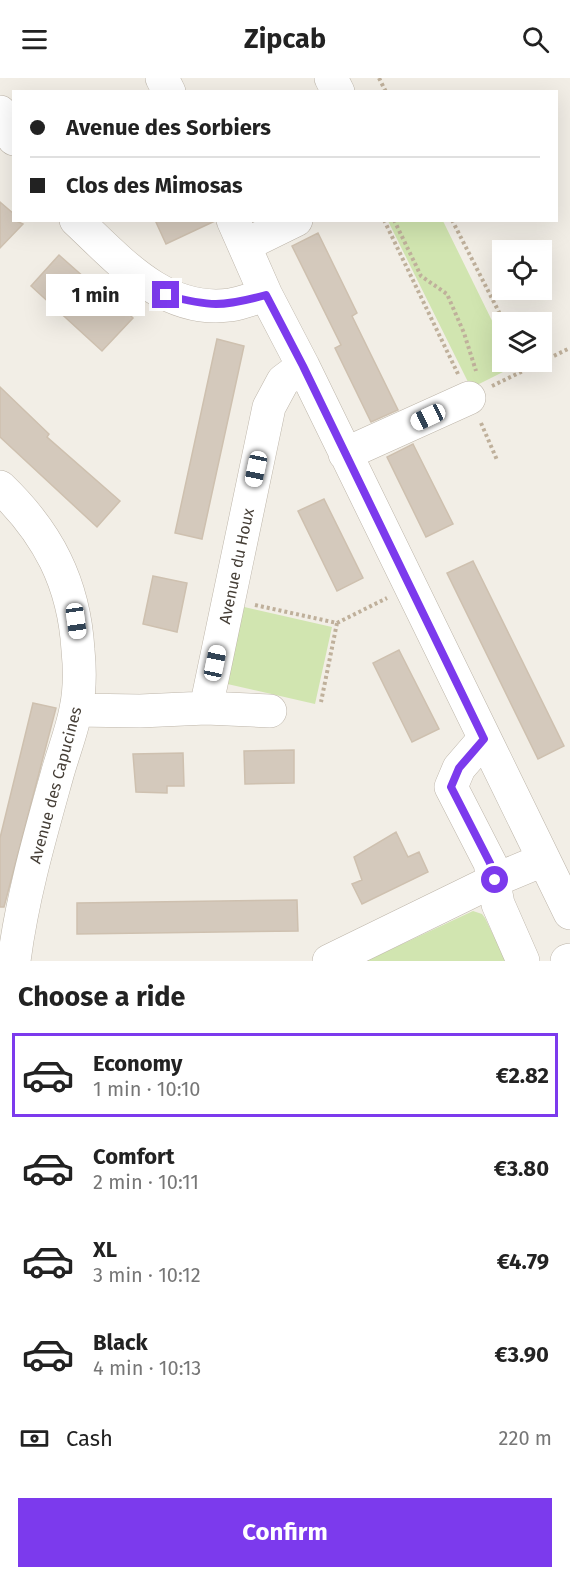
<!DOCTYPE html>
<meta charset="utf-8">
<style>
body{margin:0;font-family:"Fira Sans",sans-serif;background:#f2f2f2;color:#222;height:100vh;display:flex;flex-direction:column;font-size:22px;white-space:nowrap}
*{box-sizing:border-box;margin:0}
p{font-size:20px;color:#767676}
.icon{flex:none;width:33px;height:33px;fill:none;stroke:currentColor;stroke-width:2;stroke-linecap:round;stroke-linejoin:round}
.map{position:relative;height:883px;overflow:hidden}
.panel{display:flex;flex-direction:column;background:#fff;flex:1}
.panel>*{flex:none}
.banner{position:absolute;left:12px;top:12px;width:546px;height:132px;border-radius:0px;box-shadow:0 6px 24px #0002;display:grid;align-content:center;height:132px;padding:0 18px;background:#fff}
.buttons{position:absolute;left:492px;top:162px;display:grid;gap:12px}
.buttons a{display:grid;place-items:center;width:60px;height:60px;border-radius:0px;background:#fff;box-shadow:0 6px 24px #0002;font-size:30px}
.end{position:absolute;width:27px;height:27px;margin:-14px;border:8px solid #7c3aed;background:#fff;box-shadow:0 0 0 3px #fff}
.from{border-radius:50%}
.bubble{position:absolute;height:42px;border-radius:0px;background:#fff;box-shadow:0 6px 24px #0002;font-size:20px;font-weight:700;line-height:42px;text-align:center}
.car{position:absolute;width:18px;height:36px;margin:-18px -9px;border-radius:8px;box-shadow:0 0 4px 2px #0007;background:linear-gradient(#fff 24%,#345 0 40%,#fff 0 76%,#345 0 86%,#fff 0)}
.banner b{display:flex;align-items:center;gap:21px;height:57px;font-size:22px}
.banner b+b{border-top:2px solid #e0e0e0}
.banner i{width:15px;height:15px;background:#222}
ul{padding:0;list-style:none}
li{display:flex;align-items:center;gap:18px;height:84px;margin:0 12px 9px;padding:0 6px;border:3px solid transparent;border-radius:0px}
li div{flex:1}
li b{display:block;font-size:22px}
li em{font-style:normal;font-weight:700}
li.current{border-color:#7c3aed}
li>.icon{width:54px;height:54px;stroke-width:1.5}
h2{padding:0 18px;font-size:27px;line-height:72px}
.pay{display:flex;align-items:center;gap:15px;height:66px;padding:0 18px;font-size:22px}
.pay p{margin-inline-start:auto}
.button{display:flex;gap:12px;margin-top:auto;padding:12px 18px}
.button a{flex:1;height:69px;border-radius:0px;background:#7c3aed;color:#fff;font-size:24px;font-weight:700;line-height:69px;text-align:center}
header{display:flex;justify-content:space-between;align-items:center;height:78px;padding:0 18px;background:#fff;font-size:27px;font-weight:700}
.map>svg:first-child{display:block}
.green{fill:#d1e5b0}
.building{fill:#d4c9bc;stroke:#cec0af;stroke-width:1.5}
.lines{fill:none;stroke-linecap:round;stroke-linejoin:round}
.minor-casing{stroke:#bdb5a9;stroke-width:34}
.path{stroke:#bfb09b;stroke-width:4;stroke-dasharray:3 3;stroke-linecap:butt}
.minor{stroke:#fff;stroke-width:33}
.route{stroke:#7c3aed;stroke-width:8}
.labels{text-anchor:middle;stroke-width:6;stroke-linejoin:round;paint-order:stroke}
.street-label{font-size:16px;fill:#453e36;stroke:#fff}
</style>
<header><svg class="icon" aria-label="menu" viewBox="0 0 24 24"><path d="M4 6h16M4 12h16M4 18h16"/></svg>Zipcab<svg class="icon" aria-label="search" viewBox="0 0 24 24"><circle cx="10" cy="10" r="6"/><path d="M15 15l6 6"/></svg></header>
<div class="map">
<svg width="570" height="883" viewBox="0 0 570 883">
<rect width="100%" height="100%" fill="#f2eee6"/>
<path class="green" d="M 388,143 L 443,143 L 502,263 L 502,284 L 513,284 L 515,288 L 471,310 Z
M 240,528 L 332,549 L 315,626 L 223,605 Z
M 473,833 L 482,836 L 485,840 L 506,883 L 366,883 Z"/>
<path class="building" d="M 0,124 L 14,136 L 14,142 L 23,146 L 0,170 Z
M 155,142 L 215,142 L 215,143 L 166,166 Z
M 318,155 L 357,235 L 352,238 L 398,332 L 371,344 L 335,270 L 341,267 L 292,168 Z
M 59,177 L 94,208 L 97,205 L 133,240 L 102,273 L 31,208 Z
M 217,261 L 244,268 L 202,461 L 175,455 Z
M 0,309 L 49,356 L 47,359 L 120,423 L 97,449 L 0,359 Z
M 413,366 L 453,446 L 426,459 L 387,379 Z
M 324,421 L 363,500 L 337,513 L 298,433 Z
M 473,483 L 564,668 L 538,681 L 447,495 Z
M 153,498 L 187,505 L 177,554 L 143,546 Z
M 399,572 L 439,651 L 412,664 L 373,585 Z
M 33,625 L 56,630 L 4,829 L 0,829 L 0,760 Z
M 294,672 L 294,705 L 245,706 L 244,673 Z
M 183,675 L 184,708 L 167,708 L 167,715 L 136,714 L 133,676 Z
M 396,754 L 408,779 L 419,774 L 428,794 L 362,826 L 352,806 L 362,802 L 354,779 Z
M 297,822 L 298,853 L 77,856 L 77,825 Z"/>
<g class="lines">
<g class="minor-casing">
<path id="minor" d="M 162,0 L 169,14
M 331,0 L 338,14
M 0,34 L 14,61
M 76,142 C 119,182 164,236 230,227 C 242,225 254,220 266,217
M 233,142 L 266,217 L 303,288 L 570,835
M 245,167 L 296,142
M 345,376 L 469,320
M 0,409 C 48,455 74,505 78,572 C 80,592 80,612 76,631 C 72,653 63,675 57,697 C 40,758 22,820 14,883
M 206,630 L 269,329 L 283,303 L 303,288
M 76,632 L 140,633 L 206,630 L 270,633
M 484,661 L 459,690 L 451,709 L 490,785 L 498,826 L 523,883
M 329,883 L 495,802 L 543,782
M 567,883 L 570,882"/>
</g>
<path class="path" d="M 379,0 L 386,14
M 384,142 L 458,296
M 394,142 L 421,198 L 447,216 L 464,255 L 476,293
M 452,142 L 504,244
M 527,291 L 570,270
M 492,308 L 527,291 L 523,284
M 481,345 L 497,382
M 255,527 L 337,545 L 321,624
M 337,545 L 387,520"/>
<use href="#minor" class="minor"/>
</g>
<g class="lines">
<path class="route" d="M 166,217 C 210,229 222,229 266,217 L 303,288 L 484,661 L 459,690 L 451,709 L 490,785 L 495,802"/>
</g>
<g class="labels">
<g class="street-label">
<text transform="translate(236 488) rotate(-78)" y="6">Avenue du Houx</text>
<text transform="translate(55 707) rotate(-75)" y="6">Avenue des Capucines</text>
</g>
</g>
</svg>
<div class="buttons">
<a><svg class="icon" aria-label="locate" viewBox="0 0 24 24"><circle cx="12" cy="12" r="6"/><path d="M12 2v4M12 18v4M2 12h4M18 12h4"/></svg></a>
<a><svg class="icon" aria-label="layers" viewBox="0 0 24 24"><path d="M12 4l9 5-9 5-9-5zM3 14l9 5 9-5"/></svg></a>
</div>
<i class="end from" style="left:495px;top:802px"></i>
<i class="end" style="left:166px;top:217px"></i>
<div class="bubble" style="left:46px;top:196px;width:99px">1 min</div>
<i class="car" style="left:428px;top:339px;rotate:245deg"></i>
<i class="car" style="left:256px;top:391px;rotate:192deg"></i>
<i class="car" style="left:76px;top:543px;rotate:172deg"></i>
<i class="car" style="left:215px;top:585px;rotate:12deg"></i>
<div class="banner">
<b><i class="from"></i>Avenue des Sorbiers</b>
<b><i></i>Clos des Mimosas</b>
</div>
</div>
<section class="panel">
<h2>Choose a ride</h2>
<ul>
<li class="current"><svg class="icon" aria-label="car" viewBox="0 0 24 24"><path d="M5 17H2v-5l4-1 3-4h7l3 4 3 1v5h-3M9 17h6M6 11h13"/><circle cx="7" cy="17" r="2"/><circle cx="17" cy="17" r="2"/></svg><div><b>Economy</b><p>1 min · 10:10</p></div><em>€2.82</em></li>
<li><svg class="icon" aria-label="car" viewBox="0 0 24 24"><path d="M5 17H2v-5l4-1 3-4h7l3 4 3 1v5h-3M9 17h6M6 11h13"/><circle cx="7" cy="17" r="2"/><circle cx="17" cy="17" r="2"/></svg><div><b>Comfort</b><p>2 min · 10:11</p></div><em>€3.80</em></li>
<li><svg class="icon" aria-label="car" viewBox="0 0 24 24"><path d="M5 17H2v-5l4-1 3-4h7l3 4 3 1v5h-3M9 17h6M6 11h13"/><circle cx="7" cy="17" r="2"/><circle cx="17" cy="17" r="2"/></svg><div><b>XL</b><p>3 min · 10:12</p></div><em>€4.79</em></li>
<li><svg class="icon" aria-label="car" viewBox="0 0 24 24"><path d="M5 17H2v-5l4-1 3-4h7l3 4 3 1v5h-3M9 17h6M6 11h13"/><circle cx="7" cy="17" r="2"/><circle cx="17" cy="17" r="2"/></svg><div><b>Black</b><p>4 min · 10:13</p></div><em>€3.90</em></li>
</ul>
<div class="pay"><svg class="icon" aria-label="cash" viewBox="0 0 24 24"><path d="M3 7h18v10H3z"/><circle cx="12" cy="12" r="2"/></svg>Cash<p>220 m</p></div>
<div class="button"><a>Confirm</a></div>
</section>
